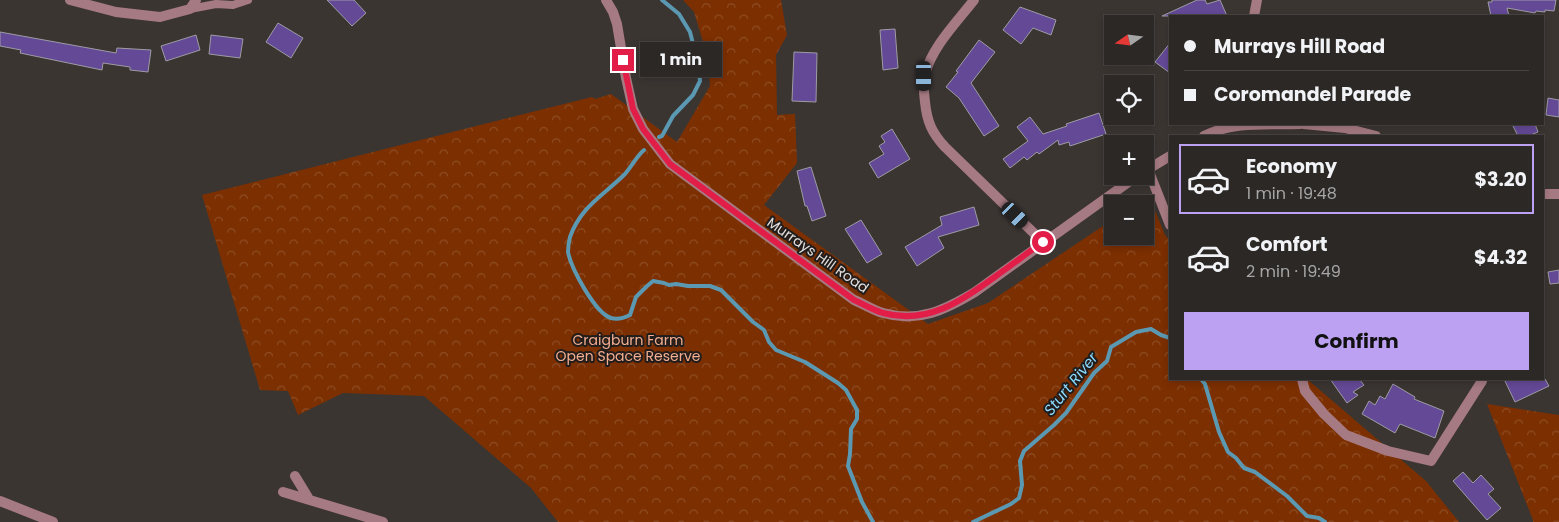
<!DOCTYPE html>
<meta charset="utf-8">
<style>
body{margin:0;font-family:Poppins,sans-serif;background:#34302e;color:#f1f3f6;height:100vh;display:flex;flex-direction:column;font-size:19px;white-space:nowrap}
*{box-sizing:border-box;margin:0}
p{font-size:16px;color:#a6a6a7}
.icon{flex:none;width:28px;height:28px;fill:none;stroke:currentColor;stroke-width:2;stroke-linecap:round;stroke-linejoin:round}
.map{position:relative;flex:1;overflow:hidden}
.sheet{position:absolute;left:1169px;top:135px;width:375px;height:245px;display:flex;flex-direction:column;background:#2c2826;border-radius:0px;box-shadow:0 2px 8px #0003,0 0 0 1px #484443}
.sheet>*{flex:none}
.banner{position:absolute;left:1169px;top:15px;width:375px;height:110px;border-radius:0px;box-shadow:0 2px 8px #0003,0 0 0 1px #484443;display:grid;align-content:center;height:110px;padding:0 15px;background:#2c2826}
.needle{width:32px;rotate:256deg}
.controls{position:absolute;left:1104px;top:15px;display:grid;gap:10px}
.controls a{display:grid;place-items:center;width:50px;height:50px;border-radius:0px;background:#2c2826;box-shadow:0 2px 8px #0003,0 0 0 1px #484443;font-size:25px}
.end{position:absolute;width:22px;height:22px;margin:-11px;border:6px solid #e11d48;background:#fff;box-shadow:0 0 0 2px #fff}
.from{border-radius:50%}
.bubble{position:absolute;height:35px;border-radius:0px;background:#2c2826;box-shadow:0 2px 8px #0003,0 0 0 1px #484443;font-size:16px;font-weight:700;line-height:35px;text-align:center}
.car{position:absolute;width:15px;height:30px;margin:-15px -8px;border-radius:6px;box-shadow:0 0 4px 1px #0007;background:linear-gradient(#222 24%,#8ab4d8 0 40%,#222 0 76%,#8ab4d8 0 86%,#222 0)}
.banner b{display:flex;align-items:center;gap:18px;height:48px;font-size:19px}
.banner b+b{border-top:1px solid #484443}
.banner i{width:12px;height:12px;background:#f1f3f6}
ul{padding:9px 0 0;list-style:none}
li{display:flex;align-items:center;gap:15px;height:70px;margin:0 10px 8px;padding:0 5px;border:2px solid transparent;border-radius:0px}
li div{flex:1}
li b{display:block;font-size:19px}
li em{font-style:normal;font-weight:700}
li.selected{border-color:#bca0f2}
li>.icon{width:45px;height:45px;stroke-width:1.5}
.button{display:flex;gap:10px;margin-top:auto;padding:10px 15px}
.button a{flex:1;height:58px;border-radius:0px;background:#bca0f2;color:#111;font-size:20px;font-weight:700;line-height:58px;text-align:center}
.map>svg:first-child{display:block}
.forest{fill:url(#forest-crowns)}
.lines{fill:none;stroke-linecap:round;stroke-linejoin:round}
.stream{stroke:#5b99b3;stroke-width:4}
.building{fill:#644997;stroke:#9d9ca3}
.service{stroke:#a67a82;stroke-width:8}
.minor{stroke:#a67a82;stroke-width:10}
.route{stroke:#e11d48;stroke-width:6}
.labels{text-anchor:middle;stroke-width:4;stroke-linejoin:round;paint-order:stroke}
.street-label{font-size:14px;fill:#e2dedc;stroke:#201d1c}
.park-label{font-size:14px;fill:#f3ad8f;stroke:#201d1c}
.water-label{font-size:15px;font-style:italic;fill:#8cdaff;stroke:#201d1c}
</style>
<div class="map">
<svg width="1559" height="522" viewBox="0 0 1559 522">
<defs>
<pattern id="forest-crowns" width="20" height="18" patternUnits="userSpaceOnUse" patternTransform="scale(1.25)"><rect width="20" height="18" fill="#7c2f00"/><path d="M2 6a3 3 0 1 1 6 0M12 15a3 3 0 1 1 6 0" fill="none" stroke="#8e4d25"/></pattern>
</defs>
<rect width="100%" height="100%" fill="#3b3532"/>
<path class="forest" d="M 683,0 L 781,0 L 787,35 L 776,55 L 777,115 L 795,114 L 797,163 L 764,205 L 928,324 L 988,303 L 1112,220 L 1112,236 L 1145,236 L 1145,204 L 1137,204 L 1149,196 L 1165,235 L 1170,240 L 1170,379 L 1307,379 L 1426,481 L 1459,522 L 558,522 L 531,488 L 424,396 L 343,393 L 298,415 L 288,391 L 260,390 L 202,195 L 592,97 L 595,99 L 611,94 L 677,142 L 710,86 L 708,58 L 694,12 Z
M 1487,404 L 1559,415 L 1559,522 L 1533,522 L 1533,520 Z"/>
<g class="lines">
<path class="stream" d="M 659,137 L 662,136 L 673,116 L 693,95 L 700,81 L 698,63 L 690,32 L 679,14 L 662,0
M 644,150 C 636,157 632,166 625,174 C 604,195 581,206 570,237 C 569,241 568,247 568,252 C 571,268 595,313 611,318 C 618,320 624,318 630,315 L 636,297 L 646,287 L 653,281 L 664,283 L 669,285 L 676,284 L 688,286 L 710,286 L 721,290 L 753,322 L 764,330 L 769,342 L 776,350 L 805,362 L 838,383 L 846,390 L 857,410 L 857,419 L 851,429 L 850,454 L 848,466 L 862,502 L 873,522
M 1201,379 L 1205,384 L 1219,432 L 1228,452 L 1236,458 L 1244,468 L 1255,472 L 1287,496 L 1307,516 L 1319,518 L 1325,522
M 973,522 L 1011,504 L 1019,498 L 1022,485 L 1020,461 L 1024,451 L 1054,425 L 1066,413 L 1094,373 L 1107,361 L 1111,347 L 1136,332 L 1151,329 L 1161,335 L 1170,338"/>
</g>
<path class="building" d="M 327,0 L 354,0 L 366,13 L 352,26 Z
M 1197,0 L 1205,0 L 1207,4 L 1220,0 L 1227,16 L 1162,16 Z
M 1492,0 L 1556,0 L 1554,11 L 1545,10 L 1545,12 L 1536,11 L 1535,13 L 1507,8 L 1509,16 L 1491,16 L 1488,2 L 1492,2 Z
M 1020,7 L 1056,20 L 1051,35 L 1033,28 L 1021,44 L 1003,30 Z
M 278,23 L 303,38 L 291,58 L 266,42 Z
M 895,29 L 898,68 L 883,70 L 880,30 Z
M 0,32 L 116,53 L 117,48 L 151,50 L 148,72 L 130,70 L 130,67 L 103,63 L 102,70 L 20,53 L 21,50 L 0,46 Z
M 196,35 L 200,50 L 166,61 L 161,46 Z
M 211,35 L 243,39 L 240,58 L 209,54 Z
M 979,40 L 995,52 L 971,83 L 999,126 L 984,136 L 959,98 L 946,87 L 958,72 L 956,71 Z
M 1170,43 L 1170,73 L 1155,62 Z
M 794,52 L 817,53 L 816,102 L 792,101 Z
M 1548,98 L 1559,100 L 1559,117 L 1546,115 Z
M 1099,113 L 1106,134 L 1070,146 L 1069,142 L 1059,145 L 1058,140 L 1039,154 L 1037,152 L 1027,160 L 1024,157 L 1010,168 L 1003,159 L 1028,141 L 1017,127 L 1030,117 L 1043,134 L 1067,126 L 1066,124 Z
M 1512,124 L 1535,124 L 1538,132 L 1528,136 L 1518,136 Z
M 892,129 L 910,159 L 878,178 L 869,163 L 884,154 L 879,146 L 885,142 L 881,136 Z
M 811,167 L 826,216 L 812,221 L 807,206 L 805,206 L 797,171 Z
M 974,207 L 979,225 L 938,237 L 944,248 L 917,266 L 905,247 L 942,225 L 940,217 Z
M 861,220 L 882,254 L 867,263 L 845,229 Z
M 1559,270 L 1559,283 L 1550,284 L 1548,272 Z
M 1330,379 L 1359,379 L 1364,385 L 1353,392 L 1358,395 L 1347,403 Z
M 1504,379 L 1545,379 L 1549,386 L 1515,402 Z
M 1393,384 L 1415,397 L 1414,399 L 1444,411 L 1435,438 L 1400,424 L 1395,433 L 1362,414 L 1369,401 L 1375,405 L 1380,396 L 1385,399 Z
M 1463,472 L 1473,483 L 1481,475 L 1494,489 L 1488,494 L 1501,508 L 1487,520 L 1453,481 Z"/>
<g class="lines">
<path class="service" d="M 190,9 L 216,4 L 233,5 L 248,0"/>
<path class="minor" d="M 70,0 L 116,12 L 160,17 L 190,9 L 196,0
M 606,0 L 613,12 L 617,24 L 626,78 L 633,109 L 643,129 L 670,164 L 854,300 C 864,304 873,310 883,313 C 919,323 945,310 975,292 L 1137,176
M 974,0 C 957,22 931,48 925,75 C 923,83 924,94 925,102 C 927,122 932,133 945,147 L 1043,242
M 1254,16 L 1257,0
M 1304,124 L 1345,128 L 1376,136
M 1204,136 C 1233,121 1268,125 1300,124
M 1148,169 L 1170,225
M 1145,171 L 1170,156
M 1542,194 L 1559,194
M 1302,379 L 1305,391 L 1324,414 L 1346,435 L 1388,451 L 1431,461 L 1482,381
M 295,476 L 309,499
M 283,492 L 383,522
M 0,501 L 53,522"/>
</g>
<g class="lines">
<path class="route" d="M 623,60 L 633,109 L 643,129 L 670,164 L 854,300 C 863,304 873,310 883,313 C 927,325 962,301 996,276 C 1012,265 1027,253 1043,242"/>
</g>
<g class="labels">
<g class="street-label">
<text transform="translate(818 255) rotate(35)" y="5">Murrays Hill Road</text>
</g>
<g class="park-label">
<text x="628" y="345">Craigburn Farm<tspan x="628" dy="16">Open Space Reserve</tspan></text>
</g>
<g class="water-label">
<text transform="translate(1071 384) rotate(-51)" y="5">Sturt River</text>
</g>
</g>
</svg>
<div class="controls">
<a><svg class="needle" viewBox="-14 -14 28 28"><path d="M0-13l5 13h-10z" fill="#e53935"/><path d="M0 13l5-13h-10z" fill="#a6a6a7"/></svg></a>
<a><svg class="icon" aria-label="locate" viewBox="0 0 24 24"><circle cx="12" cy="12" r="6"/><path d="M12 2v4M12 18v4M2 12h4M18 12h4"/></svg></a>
<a>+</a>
<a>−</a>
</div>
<i class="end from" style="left:1043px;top:242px"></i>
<i class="end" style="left:623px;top:60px"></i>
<div class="bubble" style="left:640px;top:42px;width:82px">1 min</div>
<i class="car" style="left:924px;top:76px;rotate:180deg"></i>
<i class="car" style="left:1015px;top:215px;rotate:134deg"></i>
<div class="banner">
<b><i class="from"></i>Murrays Hill Road</b>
<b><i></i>Coromandel Parade</b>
</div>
<section class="sheet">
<ul>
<li class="selected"><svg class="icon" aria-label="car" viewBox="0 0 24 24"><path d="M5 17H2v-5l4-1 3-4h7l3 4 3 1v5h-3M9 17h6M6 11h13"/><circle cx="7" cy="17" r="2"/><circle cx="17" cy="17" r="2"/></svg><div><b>Economy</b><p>1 min · 19:48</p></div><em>$3.20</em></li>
<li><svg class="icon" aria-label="car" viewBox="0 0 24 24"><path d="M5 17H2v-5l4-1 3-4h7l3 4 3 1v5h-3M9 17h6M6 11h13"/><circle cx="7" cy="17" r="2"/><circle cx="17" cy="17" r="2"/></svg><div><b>Comfort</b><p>2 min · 19:49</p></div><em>$4.32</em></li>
</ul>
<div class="button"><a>Confirm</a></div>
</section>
</div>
